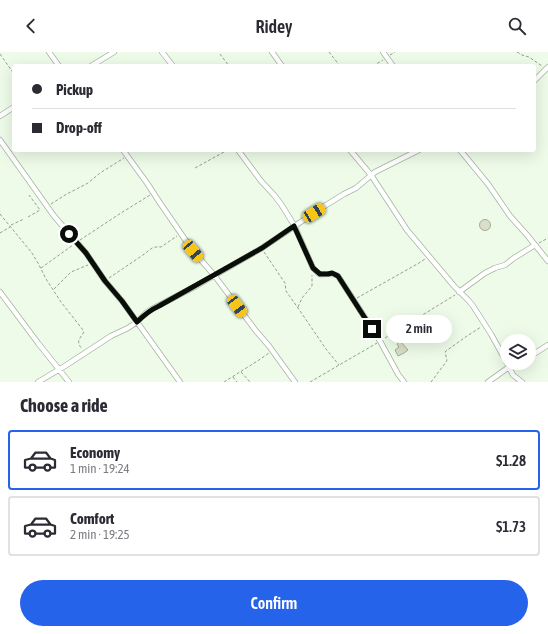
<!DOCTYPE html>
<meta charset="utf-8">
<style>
body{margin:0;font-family:"Asap Condensed",sans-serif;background:#f2f2f3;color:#2b2b33;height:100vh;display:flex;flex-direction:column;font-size:15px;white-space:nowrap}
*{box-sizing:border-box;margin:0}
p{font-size:13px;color:#7c7c81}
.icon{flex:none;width:22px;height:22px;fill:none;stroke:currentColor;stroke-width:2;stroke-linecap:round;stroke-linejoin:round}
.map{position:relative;height:330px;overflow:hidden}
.details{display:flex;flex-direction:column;background:#fff;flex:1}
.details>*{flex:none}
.banner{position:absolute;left:12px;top:12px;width:524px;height:88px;border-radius:4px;box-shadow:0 4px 16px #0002;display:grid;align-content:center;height:88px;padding:0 20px;background:#fff}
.controls{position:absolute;left:500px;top:282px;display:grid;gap:8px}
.controls a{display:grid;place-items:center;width:36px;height:36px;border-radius:50%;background:#fff;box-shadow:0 4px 16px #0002;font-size:20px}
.end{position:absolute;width:18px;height:18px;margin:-9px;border:5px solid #0a0e08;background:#fff;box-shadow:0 0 0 2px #fff}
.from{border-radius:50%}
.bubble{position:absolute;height:28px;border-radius:14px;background:#fff;box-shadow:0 4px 16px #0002;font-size:13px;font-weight:600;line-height:28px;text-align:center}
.car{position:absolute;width:12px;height:24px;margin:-12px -6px;border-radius:5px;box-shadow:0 0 3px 1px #0007;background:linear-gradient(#f5c518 24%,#345 0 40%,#f5c518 0 76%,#345 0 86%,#f5c518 0)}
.banner b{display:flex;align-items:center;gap:14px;height:38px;font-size:15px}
.banner b+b{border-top:1px solid #e1e1e2}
.banner i{width:10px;height:10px;background:#2b2b33}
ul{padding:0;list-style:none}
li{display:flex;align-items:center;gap:12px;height:60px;margin:0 8px 6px;padding:0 12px;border:2px solid #e1e1e2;border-radius:4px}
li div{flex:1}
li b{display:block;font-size:15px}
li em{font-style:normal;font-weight:600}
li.active{border-color:#2563eb}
li>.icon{width:36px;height:36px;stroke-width:1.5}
h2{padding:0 20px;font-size:18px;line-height:48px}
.button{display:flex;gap:8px;margin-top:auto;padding:8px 20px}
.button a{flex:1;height:46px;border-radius:24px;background:#2563eb;color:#fff;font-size:16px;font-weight:600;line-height:46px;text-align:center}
header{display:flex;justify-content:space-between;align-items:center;height:52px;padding:0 20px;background:#fff;font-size:18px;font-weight:600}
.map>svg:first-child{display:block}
.building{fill:#dadfc9;stroke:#a7ab96}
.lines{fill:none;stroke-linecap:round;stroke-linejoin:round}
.minor-casing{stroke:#a6b3a1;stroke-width:6}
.path{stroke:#959f91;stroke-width:1;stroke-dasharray:3 2;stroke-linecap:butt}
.minor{stroke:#fff;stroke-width:4.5}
.route{stroke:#0a0e08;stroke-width:5}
</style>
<header><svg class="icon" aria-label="back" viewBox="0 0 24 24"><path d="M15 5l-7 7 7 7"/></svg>Ridey<svg class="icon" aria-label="search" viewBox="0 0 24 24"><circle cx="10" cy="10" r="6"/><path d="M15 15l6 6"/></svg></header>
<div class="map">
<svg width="548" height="330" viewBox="0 0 548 330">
<rect width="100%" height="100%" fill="#edfbe8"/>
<path class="building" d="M479.5 173a5.5 5.5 0 1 1 11 0a5.5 5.5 0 1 1-11 0Z
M 400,289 L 408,298 L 404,301 L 398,304 L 395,298 L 399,295 L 397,292 Z"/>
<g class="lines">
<g class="minor-casing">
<path id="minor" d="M 49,0 L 59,14
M 162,0 L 173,14
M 272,0 L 282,14
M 383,0 L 393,14
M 91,14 L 114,0
M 534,29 L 548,15
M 0,64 L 14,55
M 0,88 L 54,164 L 86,201 L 105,229 L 122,249 L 180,330
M 123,98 L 147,131 L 160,151 L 193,199 L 214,223 L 256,279 L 269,294 L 295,330
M 238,98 L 261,129 L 274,143 L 281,152 L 294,173 L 313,216 L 319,222 C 326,223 333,220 338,224 L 380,289 L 398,322 L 404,330
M 350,98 L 371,123 L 407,178 L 454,234 L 469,249 L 473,254 L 491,282 L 507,311
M 460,98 L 488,132 L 510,164 L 527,183 L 548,209
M 0,240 L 38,291 L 69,330
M 459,240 L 485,221 L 495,216 L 505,213 L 514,206 L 535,193
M 529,305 L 548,293
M 508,313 L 513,323 L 522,330
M 38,330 L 65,314 L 111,284 L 128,276 L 137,270 L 147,260 L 152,257 L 196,234 L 262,196 L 323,155 L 344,142 L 356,136 L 375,120 L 419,98
M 488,330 L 509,315 L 519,311"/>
</g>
<path class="path" d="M 329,0 L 340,14
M 517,0 L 522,3 L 529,5 L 542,14
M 0,2 L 14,22
M 220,2 L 229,14
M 390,3 L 395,0
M 373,14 L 383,8
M 195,116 L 224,100
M 51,152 L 65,143 L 88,131 L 100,121 L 124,106
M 0,162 L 32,201 L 38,211 L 46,227 L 61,250 L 83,278 L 84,280 C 79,288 76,289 82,297
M 28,165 L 40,158 L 29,143
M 11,173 L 24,167
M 0,181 L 10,175
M 80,188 L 121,161 L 150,143
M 539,191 L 548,186
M 264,200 L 285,231 L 286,239 L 298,256 L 326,297 L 339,313
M 41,216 L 73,193
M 109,226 L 143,203 L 152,196 L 155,195 L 161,195 L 177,184
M 54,237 L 71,220 L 88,213
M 357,246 L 419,211 L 425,207
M 298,255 L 302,246 L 312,234 L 312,223
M 385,286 L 455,243
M 241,320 L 250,330
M 233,325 L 237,330
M 224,330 L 259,308 L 269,301
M 310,330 L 377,291
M 431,330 L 446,310 L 447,308 L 445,300 L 446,299 L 467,284 L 481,275"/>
<use href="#minor" class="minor"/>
</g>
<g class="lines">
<path class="route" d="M 69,182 L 86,201 L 105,229 L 122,249 L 137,270 C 144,263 150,258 159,254 L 262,196 L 294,174 L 313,216 L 320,222 L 328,222 L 332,221 L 338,224 L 372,277"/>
</g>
</svg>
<div class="controls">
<a><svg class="icon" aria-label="layers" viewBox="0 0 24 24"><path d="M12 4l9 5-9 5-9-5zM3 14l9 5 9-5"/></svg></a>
</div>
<i class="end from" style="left:69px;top:182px"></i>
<i class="end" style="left:372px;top:277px"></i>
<div class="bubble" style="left:386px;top:263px;width:66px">2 min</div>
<i class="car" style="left:314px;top:161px;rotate:58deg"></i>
<i class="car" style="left:193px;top:199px;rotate:140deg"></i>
<i class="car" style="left:237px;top:254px;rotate:143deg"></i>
<div class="banner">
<b><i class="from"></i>Pickup</b>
<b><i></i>Drop-off</b>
</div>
</div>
<section class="details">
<h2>Choose a ride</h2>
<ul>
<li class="active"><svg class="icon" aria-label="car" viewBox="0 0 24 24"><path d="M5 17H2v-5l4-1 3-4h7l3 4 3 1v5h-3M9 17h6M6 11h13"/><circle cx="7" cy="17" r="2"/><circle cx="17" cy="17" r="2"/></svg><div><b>Economy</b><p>1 min · 19:24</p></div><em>$1.28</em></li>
<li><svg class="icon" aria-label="car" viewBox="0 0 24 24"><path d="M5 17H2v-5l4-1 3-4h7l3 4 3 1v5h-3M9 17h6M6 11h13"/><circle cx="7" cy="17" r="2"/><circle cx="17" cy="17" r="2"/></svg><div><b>Comfort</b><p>2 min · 19:25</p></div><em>$1.73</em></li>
</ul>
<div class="button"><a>Confirm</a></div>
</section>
